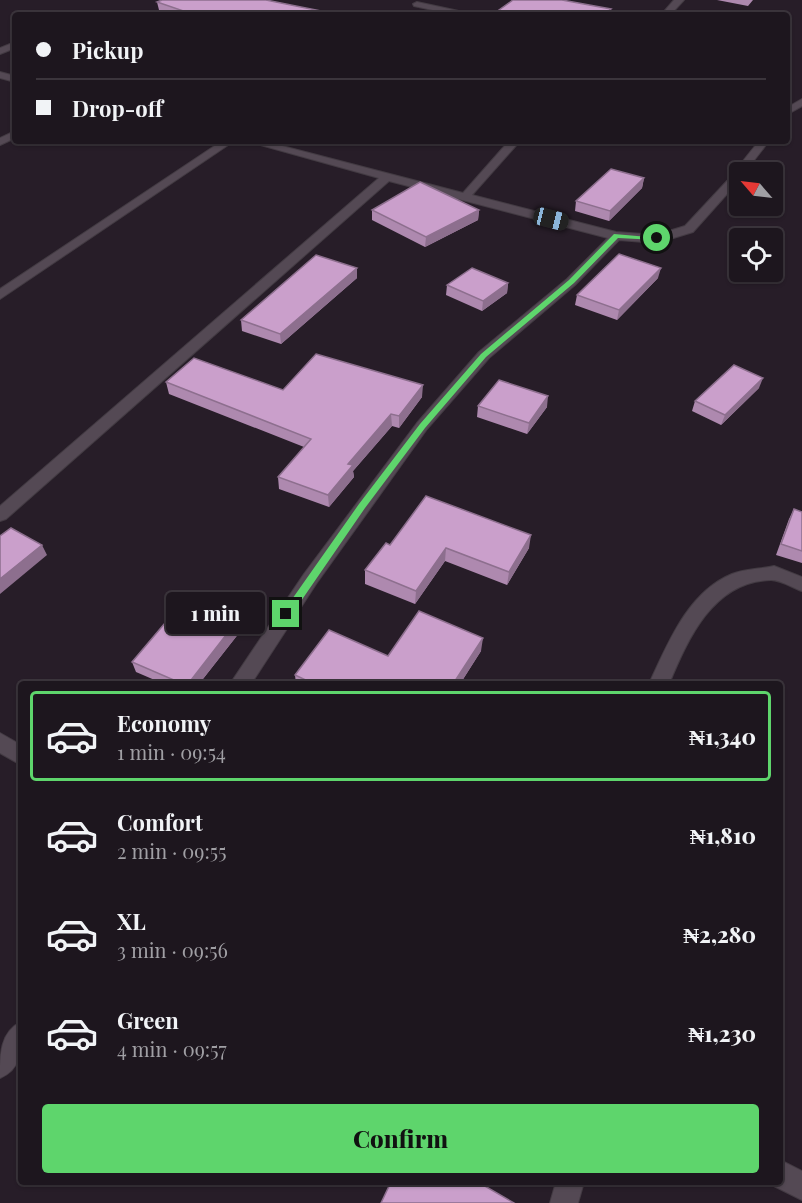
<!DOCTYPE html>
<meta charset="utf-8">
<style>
body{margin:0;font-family:"Playfair Display",serif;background:#2a232b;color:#f1f3f6;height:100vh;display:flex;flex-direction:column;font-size:22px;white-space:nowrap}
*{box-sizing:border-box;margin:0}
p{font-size:20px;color:#a09fa4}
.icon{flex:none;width:33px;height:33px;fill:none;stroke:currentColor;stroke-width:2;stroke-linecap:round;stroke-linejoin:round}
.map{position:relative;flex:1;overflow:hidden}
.drawer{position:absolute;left:18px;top:681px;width:765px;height:504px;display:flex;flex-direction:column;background:#1d161e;border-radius:6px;box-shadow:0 2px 4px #0004,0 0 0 2px #3b353c}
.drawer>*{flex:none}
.hud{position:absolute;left:12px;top:12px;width:778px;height:132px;border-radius:6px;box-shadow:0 2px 4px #0004,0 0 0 2px #3b353c;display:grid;align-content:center;height:132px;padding:0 24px;background:#1d161e}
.needle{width:39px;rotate:298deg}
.controls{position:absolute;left:729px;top:162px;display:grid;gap:12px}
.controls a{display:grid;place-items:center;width:54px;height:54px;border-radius:6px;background:#1d161e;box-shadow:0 2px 4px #0004,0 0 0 2px #3b353c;font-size:30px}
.end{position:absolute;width:27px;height:27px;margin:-14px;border:8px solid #5ed56c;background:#111;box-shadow:0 0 0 3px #111}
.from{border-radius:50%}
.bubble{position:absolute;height:42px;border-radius:6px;background:#1d161e;box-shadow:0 2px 4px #0004,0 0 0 2px #3b353c;font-size:20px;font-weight:800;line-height:42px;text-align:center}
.car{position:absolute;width:18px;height:36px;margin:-18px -9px;border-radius:8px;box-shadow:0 0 4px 2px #0007;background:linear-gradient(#222 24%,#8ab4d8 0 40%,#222 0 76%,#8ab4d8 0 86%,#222 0)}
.hud b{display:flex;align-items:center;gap:21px;height:57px;font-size:22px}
.hud b+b{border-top:2px solid #3b353c}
.hud i{width:15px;height:15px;background:#f1f3f6}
ul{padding:10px 0 0;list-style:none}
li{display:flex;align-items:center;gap:18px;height:90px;margin:0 12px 9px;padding:0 12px;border:3px solid transparent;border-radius:6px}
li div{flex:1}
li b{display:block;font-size:22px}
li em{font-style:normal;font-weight:800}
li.selected{border-color:#5ed56c}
li>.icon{width:54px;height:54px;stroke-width:1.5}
.primary-button{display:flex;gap:12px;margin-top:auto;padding:12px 24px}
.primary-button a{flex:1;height:69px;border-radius:6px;background:#5ed56c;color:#111;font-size:24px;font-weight:800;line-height:69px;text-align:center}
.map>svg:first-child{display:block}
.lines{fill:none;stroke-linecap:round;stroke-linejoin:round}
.minor-casing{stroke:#433b43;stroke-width:2}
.minor{fill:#544954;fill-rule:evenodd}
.wall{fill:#ae89af}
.shaded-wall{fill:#8d6f8e}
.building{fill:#ca9fcb;stroke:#8d6f8e;stroke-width:1.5}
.route{fill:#5ed56c}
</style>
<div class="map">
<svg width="802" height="1203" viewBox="0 0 802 1203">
<rect width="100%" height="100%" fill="#271d28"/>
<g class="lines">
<g class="minor-casing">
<path id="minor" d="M 674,0 L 684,0 L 670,15 L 661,15 Z
M 417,2 L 468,13 L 472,15 L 456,15 L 414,6 L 413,4 Z
M 110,13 L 118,13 L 119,15 L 106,15 Z
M 15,42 L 15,48 L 0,54 L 0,48 Z
M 0,72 L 15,76 L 15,82 L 0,78 Z
M 802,99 L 802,106 L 788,114 L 788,107 Z
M 15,131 L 15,138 L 0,145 L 0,138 Z
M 222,141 L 234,141 L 0,299 L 0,289 Z
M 246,141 L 263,141 L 463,193 L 509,141 L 520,141 L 472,195 L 616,232 L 656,235 L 685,226 L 727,181 L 759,141 L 769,141 L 745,172 L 740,172 L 740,179 L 735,185 L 693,232 L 657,243 L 619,240 L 575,285 L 489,358 L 427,429 L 316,584 L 251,684 L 230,684 L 304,574 L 417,423 L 479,352 L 567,279 L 608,238 L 389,181 L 6,519 L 0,521 L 0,506 L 379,178 Z
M 774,566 L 802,577 L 802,591 C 793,588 781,580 771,580 C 713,581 688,639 669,684 L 649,684 C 668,643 688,592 732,574 C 745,569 761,569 774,566 Z
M 0,733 L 21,745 L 21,765 L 0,753 Z
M 21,1022 C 21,1045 24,1068 0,1078 C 0,1055 0,1032 21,1022 Z
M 780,1160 L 802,1171 L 802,1200 L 770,1184 L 770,1182 L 780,1182 Z
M 556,1182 L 584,1182 L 578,1203 L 550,1203 Z"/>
</g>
<use href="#minor" class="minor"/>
</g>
<path class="wall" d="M 717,0 L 753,0 L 748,6 Z
M 157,2 L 341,15 L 174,15 L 159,10 Z
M 644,178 L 642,188 L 609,221 L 575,211 L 576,201 Z
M 372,210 L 479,210 L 478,220 L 425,247 L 372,220 Z
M 357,268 L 357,278 L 281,344 L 242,331 L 241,320 Z
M 658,278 L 617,320 L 575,305 L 577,295 Z
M 508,283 L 507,293 L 482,311 L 446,295 L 447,285 Z
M 166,382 L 283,390 L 422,397 L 399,428 L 392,426 L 353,471 L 354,477 L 329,507 L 279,489 L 278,477 L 304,447 L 169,394 Z
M 759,388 L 721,425 L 692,411 L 695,401 Z
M 478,406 L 547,407 L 527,434 L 477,417 Z
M 794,509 L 802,512 L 802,563 L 776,555 L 789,519 Z
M 390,545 L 529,548 L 507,585 L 445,561 L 415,604 L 365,584 L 365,570 Z
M 240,617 L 243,628 L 199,684 L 164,684 L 136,672 L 132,662 Z
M 481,651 L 460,684 L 296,684 L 295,675 L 388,656 Z"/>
<path class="shaded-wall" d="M 611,9 L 610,15 L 603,15 Z
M 644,178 L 642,188 L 609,221 L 610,211 Z
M 479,210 L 478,220 L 425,247 L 426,237 Z
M 357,268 L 357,278 L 281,344 L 280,334 Z
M 661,268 L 658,278 L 617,320 L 619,310 Z
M 508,283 L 507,293 L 482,311 L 483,301 Z
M 763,378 L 759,388 L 721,425 L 725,415 Z
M 423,385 L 422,397 L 399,428 L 399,416 Z
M 548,396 L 547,407 L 527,434 L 529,423 Z
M 391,414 L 392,426 L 353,471 L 354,477 L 329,507 L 328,495 L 348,464 Z
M 531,535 L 529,548 L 507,585 L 509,572 Z
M 42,545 L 47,555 L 0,594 L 0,579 Z
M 446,548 L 445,561 L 415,604 L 416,591 Z
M 240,617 L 243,628 L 199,684 L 188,684 Z
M 483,638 L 481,651 L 460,684 L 453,684 Z"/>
<path class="building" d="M 162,0 L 266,0 L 341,15 L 195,15 L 157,2 Z
M 513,0 L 562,0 L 611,9 L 603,15 L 492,15 Z
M 611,169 L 644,178 L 610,211 L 576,201 Z
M 420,182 L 479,210 L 426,237 L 372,210 Z
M 619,254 L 661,268 L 619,310 L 577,295 Z
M 316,255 L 357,268 L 280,334 L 241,320 Z
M 472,268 L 508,283 L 483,301 L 447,285 Z
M 316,354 L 423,385 L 399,416 L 391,414 L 348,464 L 353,465 L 328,495 L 278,477 L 311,439 L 166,382 L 194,358 L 283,390 Z
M 734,365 L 763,378 L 725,415 L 695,401 Z
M 499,380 L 548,396 L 529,423 L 478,406 Z
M 426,496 L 531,535 L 509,572 L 446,548 L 416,591 L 365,570 L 386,543 L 390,545 Z
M 794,509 L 802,512 L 802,551 L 781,544 Z
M 11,528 L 42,545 L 0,579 L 0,536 Z
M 188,596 L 240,617 L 188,684 L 183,684 L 132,662 Z
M 419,611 L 483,638 L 453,684 L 314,684 L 295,675 L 329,630 L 388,656 Z
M 391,1182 L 478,1182 L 514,1203 L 381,1203 Z"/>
<path class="route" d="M 614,234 L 660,238 L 657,240 L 618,238 L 574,283 L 486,357 L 425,428 L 365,508 L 290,617 L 283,617 L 283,612 L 359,504 L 420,424 L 481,354 L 569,280 Z"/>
</svg>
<div class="controls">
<a><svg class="needle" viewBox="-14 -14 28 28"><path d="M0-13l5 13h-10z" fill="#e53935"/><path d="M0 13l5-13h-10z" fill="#a09fa4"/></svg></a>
<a><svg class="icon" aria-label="locate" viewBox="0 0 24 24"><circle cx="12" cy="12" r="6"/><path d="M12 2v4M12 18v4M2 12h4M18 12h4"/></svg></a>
</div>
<i class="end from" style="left:657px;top:238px"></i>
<i class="end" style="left:286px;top:614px"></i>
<div class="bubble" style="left:166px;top:592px;width:99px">1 min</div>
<i class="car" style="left:551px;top:219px;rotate:104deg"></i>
<div class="hud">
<b><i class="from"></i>Pickup</b>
<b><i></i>Drop-off</b>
</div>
<section class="drawer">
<ul>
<li class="selected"><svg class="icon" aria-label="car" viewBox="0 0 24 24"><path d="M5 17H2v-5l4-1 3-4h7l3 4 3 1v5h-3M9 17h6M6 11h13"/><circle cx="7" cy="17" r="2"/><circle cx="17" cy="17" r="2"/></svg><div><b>Economy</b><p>1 min · 09:54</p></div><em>₦1,340</em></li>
<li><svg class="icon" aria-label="car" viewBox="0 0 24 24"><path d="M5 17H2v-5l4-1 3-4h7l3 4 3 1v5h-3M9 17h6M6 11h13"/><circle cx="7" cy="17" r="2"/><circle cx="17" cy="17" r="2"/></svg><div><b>Comfort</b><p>2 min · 09:55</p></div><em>₦1,810</em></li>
<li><svg class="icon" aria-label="car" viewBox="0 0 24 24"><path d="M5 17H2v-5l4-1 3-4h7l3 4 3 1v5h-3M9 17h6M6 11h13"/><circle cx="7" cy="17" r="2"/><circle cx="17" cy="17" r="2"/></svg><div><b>XL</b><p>3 min · 09:56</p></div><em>₦2,280</em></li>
<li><svg class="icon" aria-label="car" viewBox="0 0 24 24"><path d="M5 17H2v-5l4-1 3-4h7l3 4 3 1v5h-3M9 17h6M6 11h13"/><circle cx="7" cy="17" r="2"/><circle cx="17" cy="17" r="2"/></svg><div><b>Green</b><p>4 min · 09:57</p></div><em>₦1,230</em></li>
</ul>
<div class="primary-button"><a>Confirm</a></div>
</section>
</div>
